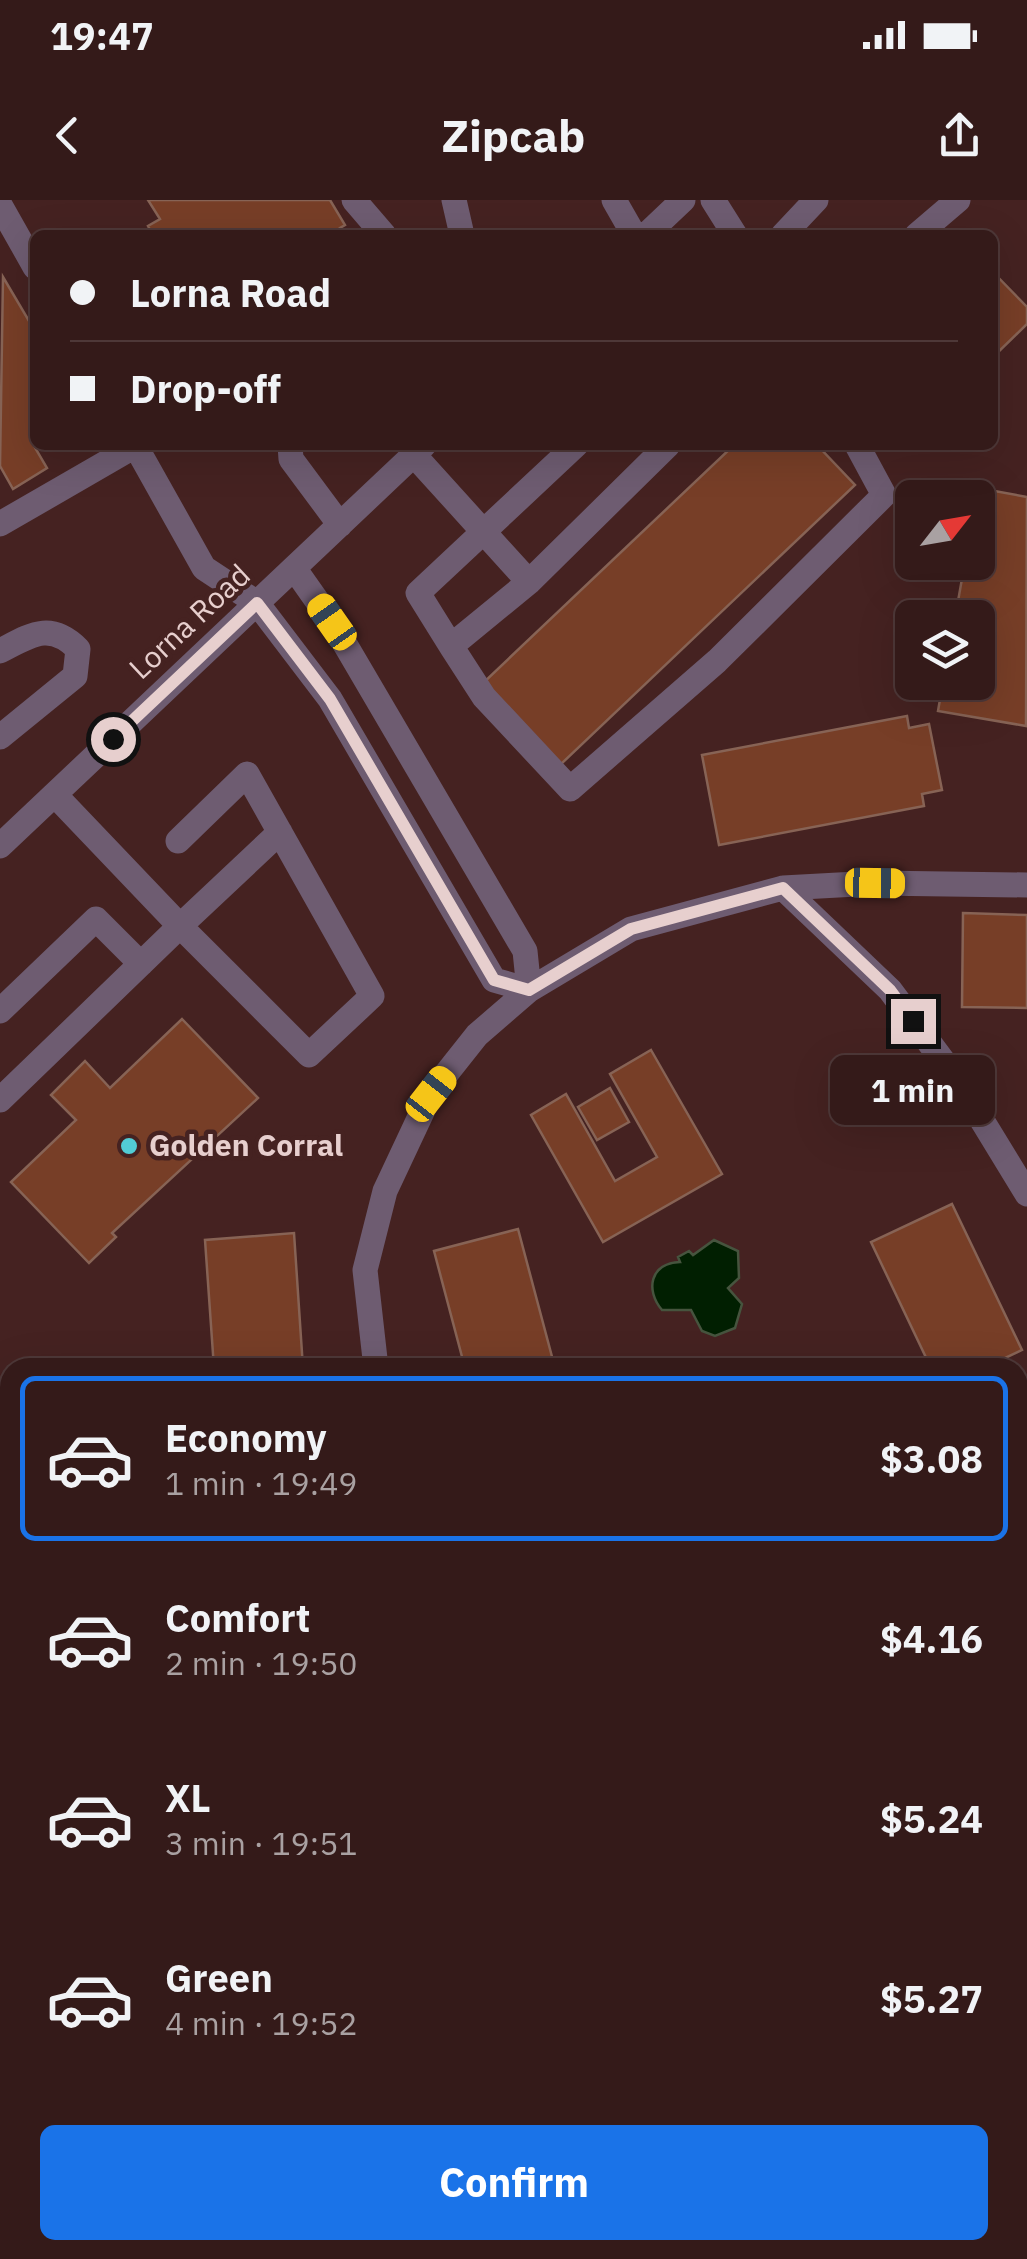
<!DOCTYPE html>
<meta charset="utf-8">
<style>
body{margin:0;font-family:"IBM Plex Sans",sans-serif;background:#3f2726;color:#f1f3f6;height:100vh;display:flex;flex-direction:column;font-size:38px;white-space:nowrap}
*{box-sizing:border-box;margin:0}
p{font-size:32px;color:#a9a1a2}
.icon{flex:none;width:55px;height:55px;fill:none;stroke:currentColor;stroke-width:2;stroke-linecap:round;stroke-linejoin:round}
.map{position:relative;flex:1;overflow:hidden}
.side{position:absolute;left:0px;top:1158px;width:1028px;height:902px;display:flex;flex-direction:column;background:#341a19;border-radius:30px 30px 0 0;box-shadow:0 10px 40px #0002,0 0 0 2px #4e3838}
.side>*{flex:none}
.hud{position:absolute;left:30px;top:30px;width:968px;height:220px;border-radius:15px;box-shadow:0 10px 40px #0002,0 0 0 2px #4e3838;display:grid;align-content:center;height:220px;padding:0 40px;background:#341a19}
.needle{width:65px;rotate:59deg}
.buttons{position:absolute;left:895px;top:280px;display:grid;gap:20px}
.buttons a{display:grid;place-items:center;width:100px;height:100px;border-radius:15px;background:#341a19;box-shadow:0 10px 40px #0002,0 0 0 2px #4e3838;font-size:50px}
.end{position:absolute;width:45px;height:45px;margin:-22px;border:12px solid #e7cfce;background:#111;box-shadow:0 0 0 5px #111}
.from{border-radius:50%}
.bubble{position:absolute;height:70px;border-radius:15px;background:#341a19;box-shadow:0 10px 40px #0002,0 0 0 2px #4e3838;font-size:32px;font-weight:700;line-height:70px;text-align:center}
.car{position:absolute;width:30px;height:60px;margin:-30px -15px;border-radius:12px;box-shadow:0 0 8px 2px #0007;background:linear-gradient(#f5c518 24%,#345 0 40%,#f5c518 0 76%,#345 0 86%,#f5c518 0)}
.hud b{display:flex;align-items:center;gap:35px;height:95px;font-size:38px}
.hud b+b{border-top:2px solid #4e3838}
.hud i{width:25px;height:25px;background:#f1f3f6}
ul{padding:18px 0 0;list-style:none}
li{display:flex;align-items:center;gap:30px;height:165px;margin:0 20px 15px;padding:0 20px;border:5px solid transparent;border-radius:15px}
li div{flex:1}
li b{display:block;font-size:38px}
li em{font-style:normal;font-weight:700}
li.active{border-color:#1a73e8}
li>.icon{width:90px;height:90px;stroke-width:1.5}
.action{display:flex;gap:20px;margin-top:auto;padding:20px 40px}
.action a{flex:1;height:115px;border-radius:15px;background:#1a73e8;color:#fff;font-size:40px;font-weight:700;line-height:115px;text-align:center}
.status{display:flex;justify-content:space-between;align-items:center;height:70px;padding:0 50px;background:#341a19;direction:ltr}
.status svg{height:28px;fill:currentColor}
header{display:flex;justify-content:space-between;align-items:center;height:130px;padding:0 40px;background:#341a19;font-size:45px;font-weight:700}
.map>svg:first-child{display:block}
.water{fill:#011f01;stroke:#46543e;stroke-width:2.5}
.building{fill:#773e27;stroke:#876355;stroke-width:2.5}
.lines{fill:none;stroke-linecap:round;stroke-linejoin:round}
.minor{stroke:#6e5c71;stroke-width:25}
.route{stroke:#e7cfce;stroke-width:12}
.poi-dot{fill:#52ccd5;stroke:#452221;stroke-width:4}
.labels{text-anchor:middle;stroke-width:9;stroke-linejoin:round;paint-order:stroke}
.street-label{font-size:30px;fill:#e7cfce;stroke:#452221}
.poi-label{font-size:30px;font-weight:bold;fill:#e7cfce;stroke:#452221;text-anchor:start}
</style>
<div class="status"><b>19:47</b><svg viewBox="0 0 49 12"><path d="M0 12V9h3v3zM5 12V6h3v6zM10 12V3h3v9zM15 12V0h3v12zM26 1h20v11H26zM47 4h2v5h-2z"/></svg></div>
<header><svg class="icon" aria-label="back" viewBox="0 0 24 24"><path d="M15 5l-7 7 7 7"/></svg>Zipcab<svg class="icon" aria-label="share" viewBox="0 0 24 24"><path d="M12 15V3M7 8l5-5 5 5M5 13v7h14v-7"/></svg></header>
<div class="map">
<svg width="1027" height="2059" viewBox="0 0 1027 2059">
<rect width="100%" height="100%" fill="#452221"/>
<path class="water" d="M 714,1040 L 738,1051 L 739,1078 L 728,1088 L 742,1104 L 735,1128 L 715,1136 L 702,1131 L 691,1110 L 662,1110 C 645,1090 650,1063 680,1062 L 678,1057 L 689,1051 L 693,1055 Z"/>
<path class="building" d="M 148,0 L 330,0 L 345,25 L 340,28 L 344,35 L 153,35 L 148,26 L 160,19 Z
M 992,71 L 1027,107 L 1027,124 L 992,158 Z
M 3,77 L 35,131 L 34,246 L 47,268 L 13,289 L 0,266 Z
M 734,245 L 817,245 L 855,285 L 560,565 L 482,484 Z
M 978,288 L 1027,297 L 1026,526 L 938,511 L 943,482 L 978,482 L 978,418 L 955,418 L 965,362 L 978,362 Z
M 907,516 L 909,528 L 929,524 L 942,590 L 922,594 L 924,606 L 719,645 L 702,555 Z
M 963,713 L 1027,715 L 1027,808 L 962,807 Z
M 182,819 L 258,898 L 112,1033 L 116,1037 L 89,1063 L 11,982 L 76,920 L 51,895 L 85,861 L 110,888 Z
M 651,850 L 722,974 L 603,1042 L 531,915 L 566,894 L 615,981 L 657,957 L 610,874 Z
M 610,888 L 629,922 L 597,940 L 578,907 Z
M 952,1004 L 1022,1150 L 984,1168 L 931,1168 L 871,1042 Z
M 518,1029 L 555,1168 L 465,1168 L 434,1051 Z
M 294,1033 L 303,1168 L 214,1168 L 205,1040 Z
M 1027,1211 L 1027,1375 L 1018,1376 L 1018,1212 Z
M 1027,1599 L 1027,1693 L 1018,1696 L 1018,1603 Z
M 1027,1806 L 1027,1881 L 1018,1884 L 1018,1809 Z
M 10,2005 L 10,2050 L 82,2050 L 75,2059 L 18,2059 L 0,2045 L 0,2018 Z
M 484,2050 L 601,2050 L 586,2059 L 470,2059 Z
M 838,2050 L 879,2050 L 884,2059 L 823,2059 Z"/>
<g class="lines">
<path class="minor" d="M 354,0 L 384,35
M 454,0 L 462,35
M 614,0 L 634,35
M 713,0 L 735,35
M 0,5 L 35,67
M 646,35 L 683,0
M 783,35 L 816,0
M 917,35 L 958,0
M 135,245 L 204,368 L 257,403 L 330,499 L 494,780 L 529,790 L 525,751 L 332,422 L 294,368
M 290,245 L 291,259 L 340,325
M 668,245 L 529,382 L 451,446 L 484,497 L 570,589 L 717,461 L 884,295 L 857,245
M 414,255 L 529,382
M 0,324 L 135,246
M 451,446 L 418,393 L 576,245
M 0,451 C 31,435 50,421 78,449 L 75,476 L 0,537
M 178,641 L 247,574 L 372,796 L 309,855 L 180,726 L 280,632
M 0,646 L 424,245
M 783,688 L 890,790 L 958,881 L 1027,994
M 0,811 L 96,719 L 141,764
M 0,900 L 180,726 L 55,595
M 376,1168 L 365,1070 L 385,991 L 431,893 L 477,835 L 529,790 L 631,729 L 783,688 L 875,683 L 1027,685
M 0,1439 L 10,1445
M 1018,1503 L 1027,1493
M 1018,1939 L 1027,1935
M 711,2059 L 727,2050"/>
</g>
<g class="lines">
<path class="route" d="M 113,539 L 257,403 L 330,499 L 494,780 L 529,790 L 631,729 L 783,688 L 890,790 L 913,821"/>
</g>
<circle class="poi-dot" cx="129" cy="946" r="10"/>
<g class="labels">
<g class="street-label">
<text transform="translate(190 422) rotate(-43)" y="10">Lorna Road</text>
</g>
<g class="poi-label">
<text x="149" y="956">Golden Corral</text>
</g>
</g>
</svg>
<div class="buttons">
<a><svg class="needle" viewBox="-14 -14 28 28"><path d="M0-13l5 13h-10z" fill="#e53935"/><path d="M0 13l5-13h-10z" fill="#a9a1a2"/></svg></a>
<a><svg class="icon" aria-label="layers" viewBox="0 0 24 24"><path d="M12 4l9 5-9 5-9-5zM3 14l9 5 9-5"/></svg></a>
</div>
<i class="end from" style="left:113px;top:539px"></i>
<i class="end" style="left:913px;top:821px"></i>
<div class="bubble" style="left:830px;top:855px;width:165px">1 min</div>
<i class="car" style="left:332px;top:422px;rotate:325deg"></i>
<i class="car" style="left:875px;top:683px;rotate:91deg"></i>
<i class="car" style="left:431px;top:894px;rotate:38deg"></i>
<div class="hud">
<b><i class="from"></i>Lorna Road</b>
<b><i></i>Drop-off</b>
</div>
<section class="side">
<ul>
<li class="active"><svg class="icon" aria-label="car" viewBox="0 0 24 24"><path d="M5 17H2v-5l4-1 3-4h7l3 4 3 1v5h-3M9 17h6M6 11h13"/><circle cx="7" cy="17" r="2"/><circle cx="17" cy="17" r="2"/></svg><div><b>Economy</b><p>1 min · 19:49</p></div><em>$3.08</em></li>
<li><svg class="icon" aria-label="car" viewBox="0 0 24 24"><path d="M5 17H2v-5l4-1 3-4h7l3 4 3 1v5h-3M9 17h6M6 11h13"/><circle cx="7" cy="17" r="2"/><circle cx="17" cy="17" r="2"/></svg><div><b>Comfort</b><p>2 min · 19:50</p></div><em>$4.16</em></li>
<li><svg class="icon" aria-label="car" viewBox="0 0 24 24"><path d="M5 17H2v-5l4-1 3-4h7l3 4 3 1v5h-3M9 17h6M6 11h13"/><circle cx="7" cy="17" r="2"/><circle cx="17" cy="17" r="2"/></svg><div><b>XL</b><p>3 min · 19:51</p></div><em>$5.24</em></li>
<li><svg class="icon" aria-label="car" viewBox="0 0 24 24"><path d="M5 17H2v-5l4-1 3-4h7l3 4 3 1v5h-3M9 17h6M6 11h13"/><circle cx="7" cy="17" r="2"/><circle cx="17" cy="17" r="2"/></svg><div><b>Green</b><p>4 min · 19:52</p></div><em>$5.27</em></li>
</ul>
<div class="action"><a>Confirm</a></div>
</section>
</div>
